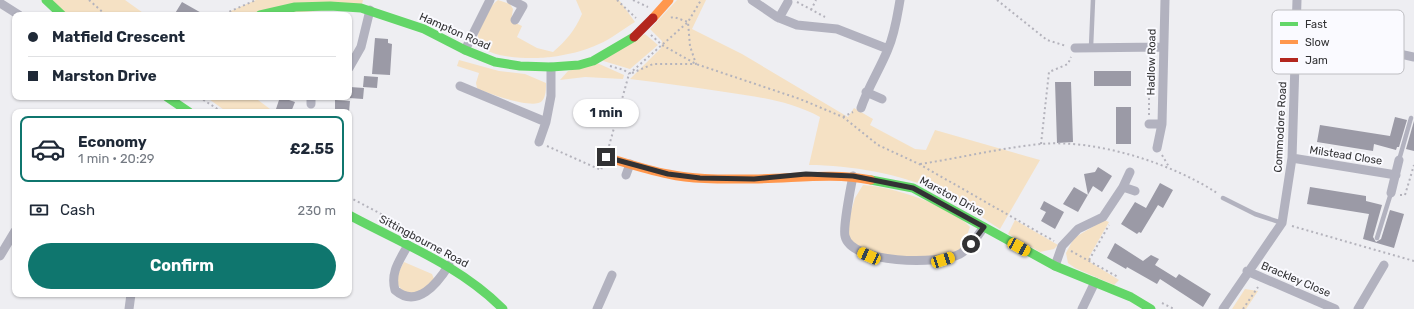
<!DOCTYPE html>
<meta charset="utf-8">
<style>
body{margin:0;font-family:Rubik,sans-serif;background:#f2f2f3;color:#1f2937;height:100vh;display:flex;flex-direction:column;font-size:15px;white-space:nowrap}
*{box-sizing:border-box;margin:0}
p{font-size:13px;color:#747a83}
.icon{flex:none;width:22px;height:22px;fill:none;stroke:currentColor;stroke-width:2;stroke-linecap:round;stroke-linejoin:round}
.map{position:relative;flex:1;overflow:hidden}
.side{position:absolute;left:12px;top:109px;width:340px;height:188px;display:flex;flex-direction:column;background:#fff;border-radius:8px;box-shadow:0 1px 3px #0004}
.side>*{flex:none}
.top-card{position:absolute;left:12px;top:12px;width:340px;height:88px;border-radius:8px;box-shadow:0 1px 3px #0004;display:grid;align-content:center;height:88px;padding:0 16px;background:#fff}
.end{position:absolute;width:18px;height:18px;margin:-9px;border:5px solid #323234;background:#fff;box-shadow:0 0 0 2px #fff}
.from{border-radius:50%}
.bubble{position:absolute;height:28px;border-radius:14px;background:#fff;box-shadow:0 1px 3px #0004;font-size:13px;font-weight:700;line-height:28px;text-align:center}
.car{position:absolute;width:12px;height:24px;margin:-12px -6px;border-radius:5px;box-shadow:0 0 3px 1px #0007;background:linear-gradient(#f5c518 24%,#345 0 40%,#f5c518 0 76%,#345 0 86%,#f5c518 0)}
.top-card b{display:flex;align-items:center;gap:14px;height:38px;font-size:15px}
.top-card b+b{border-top:1px solid #e0e1e3}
.top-card i{width:10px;height:10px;background:#1f2937}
ul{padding:7px 0 0;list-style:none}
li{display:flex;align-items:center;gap:12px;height:66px;margin:0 8px 6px;padding:0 8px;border:2px solid #e0e1e3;border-radius:8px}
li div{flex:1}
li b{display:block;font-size:15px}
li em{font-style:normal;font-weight:700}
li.selected{border-color:#0f766e}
li>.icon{width:36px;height:36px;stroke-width:1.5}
.pay{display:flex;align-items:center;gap:10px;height:44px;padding:0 16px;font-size:15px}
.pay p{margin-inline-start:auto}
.cta{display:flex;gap:8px;margin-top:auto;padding:8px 16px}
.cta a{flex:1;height:46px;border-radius:24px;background:#0f766e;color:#fff;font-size:16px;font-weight:700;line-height:46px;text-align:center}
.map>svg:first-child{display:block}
.green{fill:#f5e1c4}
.building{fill:#9b9aa6}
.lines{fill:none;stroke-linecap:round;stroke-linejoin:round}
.path{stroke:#b4b3bc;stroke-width:2;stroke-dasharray:2 3;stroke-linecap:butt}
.lane{stroke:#b2b2bf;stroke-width:4.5}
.street{stroke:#b2b2bf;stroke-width:9}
.fast{stroke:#63d668;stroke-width:9}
.slow{stroke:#ff974d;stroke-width:9}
.jam-bridge{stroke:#b3261e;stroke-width:9}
.route{stroke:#323234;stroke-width:5}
.labels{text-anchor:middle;stroke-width:4;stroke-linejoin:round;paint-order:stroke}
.street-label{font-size:11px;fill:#323234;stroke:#fafaff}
.key{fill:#fafaff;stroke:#bebec2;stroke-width:1}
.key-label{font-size:11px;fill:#323234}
</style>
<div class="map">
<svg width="1414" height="309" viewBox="0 0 1414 309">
<rect width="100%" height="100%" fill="#eeeef2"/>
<path class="green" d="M 46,0 L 125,0 L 146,15 L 62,15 Z
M 256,0 L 363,0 L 361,8 L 260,15 L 214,15 L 224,14 Z
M 498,0 L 510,4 L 513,9 L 511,21 L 522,26 L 517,37 L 537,48 L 553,52 C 566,41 575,30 582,14 L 576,0 L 619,0 L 635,22 C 623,29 611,39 599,44 C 584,51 567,55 551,57 C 536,59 468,61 479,31 C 483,21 489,6 498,0 Z
M 677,0 L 706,0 L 692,29 L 742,54 L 848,117 L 854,108 L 873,119 L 870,125 L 915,149 L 926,150 L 935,130 L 1040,160 L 1000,229 C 981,217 961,202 940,192 C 902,174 850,165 809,165 L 820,117 C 790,101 759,97 725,92 C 694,87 662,83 630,79 L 661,48 L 662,41 L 650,29 Z
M 645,34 L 658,45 L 630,69 L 600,60 Z
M 459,60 L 499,71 L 525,74 L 546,83 C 546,88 546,97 542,101 C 534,110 491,94 480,90 L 477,88 L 476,83 L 479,73 L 457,66 Z
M 597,63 L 624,75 L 623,79 L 585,77 L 560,80 L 568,71 Z
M 206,97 L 254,97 L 274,112 L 227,112 Z
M 863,185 C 891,186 952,206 970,227 L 960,254 L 943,260 L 869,256 L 844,236 L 855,198 Z
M 1015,220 L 1058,245 L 1054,249 L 1040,252 L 1008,234 Z
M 1104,220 L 1109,222 L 1089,257 L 1091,259 L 1090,262 L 1119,280 L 1114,285 L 1075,268 L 1068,263 L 1066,253 L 1074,238 Z
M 404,262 L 432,274 L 434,279 L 415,297 C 395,287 392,283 404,262 Z
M 1245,289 L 1258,291 L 1246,309 L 1232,309 Z"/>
<path class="building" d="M 182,2 L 205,15 L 174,15 Z
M 375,38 L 388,39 L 388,43 L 392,44 L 390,75 L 372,74 Z
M 1094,71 L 1131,71 L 1131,86 L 1094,86 Z
M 364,76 L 378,77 L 377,88 L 363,87 Z
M 1055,82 L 1071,82 L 1073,142 L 1057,143 Z
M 350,87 L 364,88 L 363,99 L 349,98 Z
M 280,97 L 295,102 L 291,112 L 275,112 Z
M 335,100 L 350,101 L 349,112 L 335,112 Z
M 1116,107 L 1131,107 L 1131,144 L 1116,144 Z
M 1395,117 L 1407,120 L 1399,147 L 1397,147 L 1396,150 L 1374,144 L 1373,151 L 1317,142 L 1320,125 L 1390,136 Z
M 1414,121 L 1414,151 L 1406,149 Z
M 1098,167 L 1112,176 L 1102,192 L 1093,186 L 1078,212 L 1063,204 L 1074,187 L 1088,195 L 1084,174 L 1095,172 Z
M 1160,183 L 1173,190 L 1163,208 L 1158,205 L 1141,233 L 1139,232 L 1137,234 L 1121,224 L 1135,202 L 1146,208 Z
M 1310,187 L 1366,196 L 1366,201 L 1382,205 L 1373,237 L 1376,242 L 1381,239 L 1390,210 L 1404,214 L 1394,248 L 1363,239 L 1369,214 L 1307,204 Z
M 1044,201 L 1064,212 L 1055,229 L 1041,221 L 1046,212 L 1040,209 Z
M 1115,243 L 1143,261 L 1151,255 L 1159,259 L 1155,265 L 1176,278 L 1179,274 L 1211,294 L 1203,307 L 1160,279 L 1157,284 L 1127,267 L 1126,269 L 1107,258 Z"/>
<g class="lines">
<path class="path" d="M 89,0 L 106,15
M 617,0 L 636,18
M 633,0 L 648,7
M 997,0 L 1047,40 L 1066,46
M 797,2 L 825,17
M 811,10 L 816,0
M 205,15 C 210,12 218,15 224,14 L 256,0
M 651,35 L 662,45 L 696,64 L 800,99 L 843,117 L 878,145 L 919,164 L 1054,241
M 610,66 L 624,70 L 629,74
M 632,73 L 653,64 L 696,64 L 690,46 L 688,22 L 674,17 L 669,18
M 199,97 L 222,112
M 1149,115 L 1149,57
M 843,117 L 853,112
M 1041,144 L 1049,72 L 1068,64 L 1071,57
M 547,146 L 601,170 L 602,167
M 609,146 L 629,74 L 688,22 L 701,0
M 1162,155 L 1169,167
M 920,164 C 960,158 1000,148 1041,144 C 1096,139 1171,163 1217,193
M 1400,195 L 1405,195 L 1414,165
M 349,197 L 383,215
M 1292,226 L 1414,261
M 1071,251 L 1118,277
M 1089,260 L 1109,225
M 1162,303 L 1174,309
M 1243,309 L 1258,287"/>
<path class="lane" d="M 1091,47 L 1093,0
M 1399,160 L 1411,118
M 1223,198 L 1255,214 L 1282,223
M 1377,238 L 1391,193"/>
<path class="street" d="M 511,0 L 523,6 L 515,20
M 752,0 L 777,17 L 797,25 L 837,29 L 888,49
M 0,3 L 19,15
M 779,18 L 788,2
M 1296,47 C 1339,44 1371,47 1414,57
M 1075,48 L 1163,47
M 465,50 L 490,0
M 349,68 L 361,47 L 370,10
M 460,86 L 546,122
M 866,92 L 882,99
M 311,97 L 311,104
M 861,108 C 868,87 880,69 888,49 C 895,33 897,17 900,0
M 1149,124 L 1162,124
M 539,142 L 546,122 L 551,96 L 551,67
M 1157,148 L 1162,124 L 1165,0
M 1292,158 L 1396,175
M 626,175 L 630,164
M 853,176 C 851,186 843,228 845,236 C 851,264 939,265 960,254 C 970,248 977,237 984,227
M 1123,187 L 1135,191
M 1391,193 L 1399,160
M 408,245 C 400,260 390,272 395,290 C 417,309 437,284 449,265
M 0,256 L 15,231
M 1055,266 L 1062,246 L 1078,229 L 1103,217 L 1123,187 L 1130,172
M 1247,271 L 1335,309
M 129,309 L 131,294
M 597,309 L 612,275
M 1082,309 L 1095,282
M 1223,309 L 1282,223 L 1292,158 L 1297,0
M 1358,309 L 1384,265"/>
<path class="fast" d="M 46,0 L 62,15
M 260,15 L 295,7 L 330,6 L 361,8 L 424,29 L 465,50 L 495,62 L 520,66 L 551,67 L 579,65 L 593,61 L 634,37
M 167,97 L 189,112
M 871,180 L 913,188 L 1055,266 L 1131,297 L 1151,309
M 349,215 C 403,244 459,265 503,309"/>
<path class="slow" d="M 653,18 L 669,0
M 606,157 C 626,163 647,170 668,174 C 695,180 725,179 753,179 C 793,179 831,172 871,180"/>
<path class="jam-bridge" d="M 634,37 L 653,18"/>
</g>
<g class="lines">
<path class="route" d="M 606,157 L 668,174 L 700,178 L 754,179 L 806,174 L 853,176 L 913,188 L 984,227 L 971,244"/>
</g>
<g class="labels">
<g class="street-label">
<text transform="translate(455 31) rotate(24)" y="4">Hampton Road</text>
<text transform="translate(1151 62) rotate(-89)" y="4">Hadlow Road</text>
<text transform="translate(1280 127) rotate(-87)" y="4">Commodore Road</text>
<text transform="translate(1346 155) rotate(9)" y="4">Milstead Close</text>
<text transform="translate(952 196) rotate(28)" y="4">Marston Drive</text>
<text transform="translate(424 241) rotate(28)" y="4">Sittingbourne Road</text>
<text transform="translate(1296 279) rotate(23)" y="4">Brackley Close</text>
</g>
</g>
<rect x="1272" y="10" width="132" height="64" rx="6" class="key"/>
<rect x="1280" y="22" width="18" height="4" fill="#63d668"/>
<rect x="1280" y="40" width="18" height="4" fill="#ff974d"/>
<rect x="1280" y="58" width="18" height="4" fill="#b3261e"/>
<g class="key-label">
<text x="1305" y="28">Fast</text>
<text x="1305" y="46">Slow</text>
<text x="1305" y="64">Jam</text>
</g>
</svg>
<i class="end from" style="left:971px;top:244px"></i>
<i class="end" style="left:606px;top:157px"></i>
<div class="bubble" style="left:573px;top:99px;width:66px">1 min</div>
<i class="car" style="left:1019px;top:247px;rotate:119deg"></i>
<i class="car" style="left:869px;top:256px;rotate:294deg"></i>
<i class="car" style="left:943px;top:260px;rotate:72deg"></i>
<div class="top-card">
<b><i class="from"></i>Matfield Crescent</b>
<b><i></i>Marston Drive</b>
</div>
<section class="side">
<ul>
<li class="selected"><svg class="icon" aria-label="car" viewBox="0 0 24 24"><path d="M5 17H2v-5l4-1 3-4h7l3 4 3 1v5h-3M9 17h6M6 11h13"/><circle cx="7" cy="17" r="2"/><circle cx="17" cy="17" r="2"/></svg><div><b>Economy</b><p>1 min · 20:29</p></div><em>£2.55</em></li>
</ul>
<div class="pay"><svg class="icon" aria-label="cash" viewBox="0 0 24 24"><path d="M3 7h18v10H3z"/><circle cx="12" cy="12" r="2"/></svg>Cash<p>230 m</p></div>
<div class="cta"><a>Confirm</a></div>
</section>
</div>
